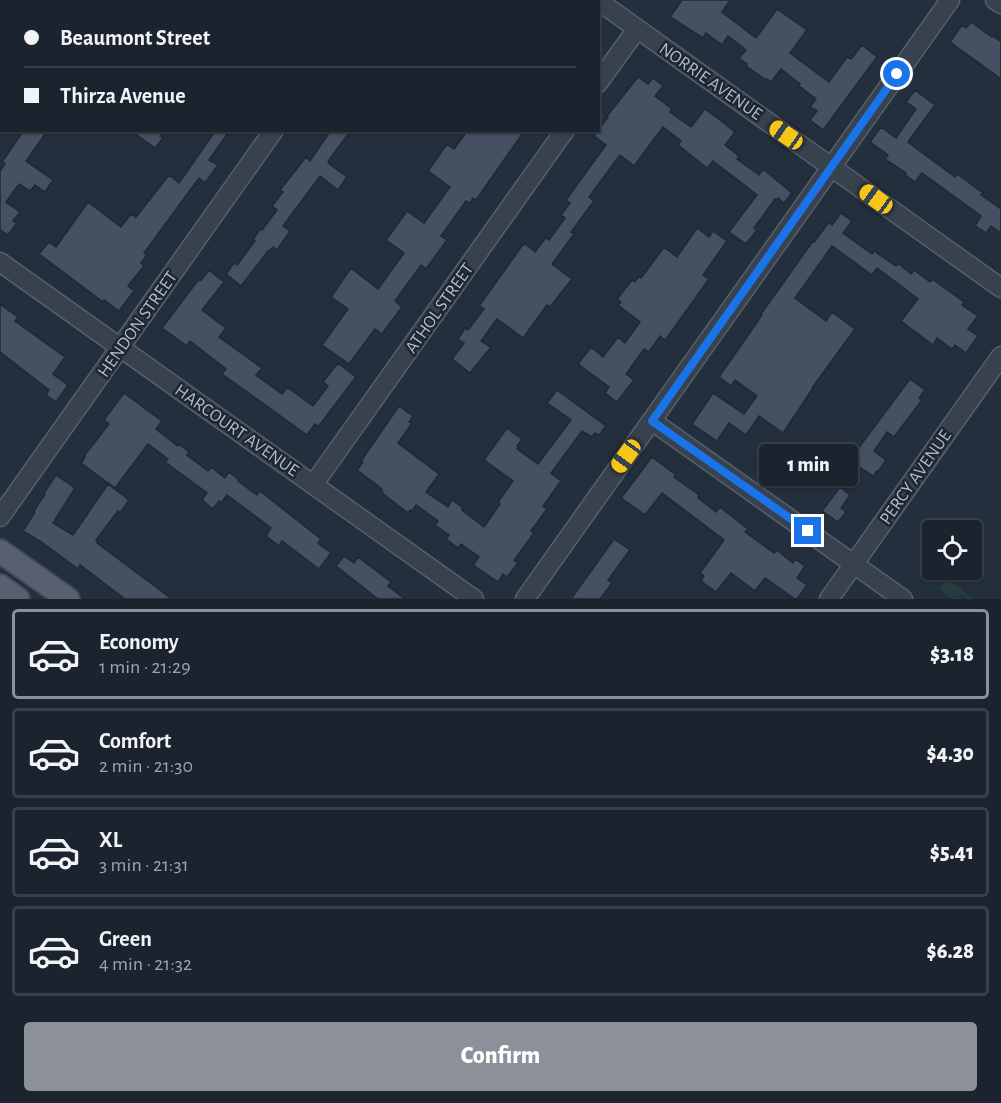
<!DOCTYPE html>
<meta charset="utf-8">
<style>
body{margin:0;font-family:"Alegreya Sans",sans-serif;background:#282f3a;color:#f1f3f6;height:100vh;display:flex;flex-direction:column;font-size:22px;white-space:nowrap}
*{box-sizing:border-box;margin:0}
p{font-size:20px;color:#a0a4aa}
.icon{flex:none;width:33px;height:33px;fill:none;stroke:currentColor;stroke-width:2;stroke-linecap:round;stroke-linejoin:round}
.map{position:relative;height:599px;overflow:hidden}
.sheet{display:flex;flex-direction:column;background:#1b232e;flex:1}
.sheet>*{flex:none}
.banner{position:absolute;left:0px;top:0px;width:600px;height:132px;box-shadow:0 2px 4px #0004,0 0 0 2px #39404a;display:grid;align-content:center;height:132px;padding:0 24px;background:#1b232e}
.tools{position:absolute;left:922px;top:520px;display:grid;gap:12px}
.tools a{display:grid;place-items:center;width:60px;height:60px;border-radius:6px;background:#1b232e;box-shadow:0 2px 4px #0004,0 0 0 2px #39404a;font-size:30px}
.end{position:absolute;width:27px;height:27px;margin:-14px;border:8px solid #1a73e8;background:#fff;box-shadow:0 0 0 3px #fff}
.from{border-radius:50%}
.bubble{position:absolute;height:42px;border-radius:6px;background:#1b232e;box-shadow:0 2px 4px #0004,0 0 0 2px #39404a;font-size:20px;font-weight:800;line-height:42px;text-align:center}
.car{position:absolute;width:18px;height:36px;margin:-18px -9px;border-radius:8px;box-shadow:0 0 4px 2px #0007;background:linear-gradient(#f5c518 24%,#345 0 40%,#f5c518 0 76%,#345 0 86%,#f5c518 0)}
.banner b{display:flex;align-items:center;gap:21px;height:57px;font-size:22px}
.banner b+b{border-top:2px solid #39404a}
.banner i{width:15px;height:15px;background:#f1f3f6}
ul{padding:10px 0 0;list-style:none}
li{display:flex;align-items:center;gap:18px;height:90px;margin:0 12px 9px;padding:0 12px;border:3px solid #39404a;border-radius:6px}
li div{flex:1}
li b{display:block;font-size:22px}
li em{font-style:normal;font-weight:800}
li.on{border-color:#8c9099}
li>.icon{width:54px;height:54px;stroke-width:1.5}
.button{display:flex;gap:12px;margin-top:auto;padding:12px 24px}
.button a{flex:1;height:69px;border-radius:6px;background:#8c9099;color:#fff;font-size:24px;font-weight:800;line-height:69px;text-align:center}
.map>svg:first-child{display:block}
.green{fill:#263c3f}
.building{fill:#455162;stroke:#1f2835;stroke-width:1.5}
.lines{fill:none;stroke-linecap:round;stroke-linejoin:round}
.minor-casing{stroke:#565f6c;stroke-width:21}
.major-casing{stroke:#414a57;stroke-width:26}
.minor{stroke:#38414e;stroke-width:18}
.major{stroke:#56606e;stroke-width:22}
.route{stroke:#1a73e8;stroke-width:8}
.labels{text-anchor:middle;stroke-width:5;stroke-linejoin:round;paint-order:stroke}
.street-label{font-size:18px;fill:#b4bcc9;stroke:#1d2633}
</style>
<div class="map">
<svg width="1001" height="599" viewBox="0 0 1001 599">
<rect width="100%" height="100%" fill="#242f3e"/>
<path class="green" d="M 0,0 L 66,0 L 65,2 L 2,2 L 2,90 L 0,92 Z
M 947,578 L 963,590 L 962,591 L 973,599 L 968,599 L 960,594 L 958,596 L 962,599 L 953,599 L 939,589 Z"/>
<path class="building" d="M 682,0 L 730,0 L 722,12 L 756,38 L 777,9 L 807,30 L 790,53 L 829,82 L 847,57 L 851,59 L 862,45 L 877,57 L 823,130 L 810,120 L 817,111 L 810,107 L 816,99 L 799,86 L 800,84 L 781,69 L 771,82 L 767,79 L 766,80 L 746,66 L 747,64 L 739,58 L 746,50 L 728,36 L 722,45 L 706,33 L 703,38 L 670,17 Z
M 971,22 L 992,37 L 993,36 L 1001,42 L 1001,79 L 950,42 L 962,25 L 966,28 Z
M 638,77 L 648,84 L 653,78 L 663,86 L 655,96 L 672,109 L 670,112 L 691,127 L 705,109 L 720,120 L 735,132 L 725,145 L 739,156 L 737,159 L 759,175 L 763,169 L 792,193 L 784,203 L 778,198 L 776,200 L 775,199 L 754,228 L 757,230 L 746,244 L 729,232 L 757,195 L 713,161 L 707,168 L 678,145 L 681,141 L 663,127 L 634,166 L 620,155 L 589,197 L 594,201 L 571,232 L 574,234 L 552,264 L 572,279 L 550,307 L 547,305 L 523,338 L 497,319 L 481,341 L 491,347 L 470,373 L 452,359 L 464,343 L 458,339 L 465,328 L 468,330 L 484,309 L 479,306 L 524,243 L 535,252 L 546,237 L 549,240 L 565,218 L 561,215 L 570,203 L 566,200 L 606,145 L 594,136 L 608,117 L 607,116 Z
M 915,90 L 935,105 L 908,142 L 909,143 L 955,177 L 957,174 L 983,193 L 981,195 L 1001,209 L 1001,233 L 991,226 L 986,233 L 975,226 L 981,216 L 922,173 L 915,182 L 905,175 L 906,173 L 885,159 L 888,155 L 870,142 L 881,127 L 896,138 L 916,109 L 906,102 Z
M 24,130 L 48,130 L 26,161 L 53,180 L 45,192 L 35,185 L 30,191 L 19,184 L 6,202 L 20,212 L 13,221 L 17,223 L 8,235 L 0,230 L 0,171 L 5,164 L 2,162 Z
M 130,130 L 163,130 L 160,136 L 163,138 L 155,148 Z
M 216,130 L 230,130 L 209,160 L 218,165 L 205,183 L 199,178 L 144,253 L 147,255 L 141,263 L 144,266 L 128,286 L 134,291 L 119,311 L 104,300 L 103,302 L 39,254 L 49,242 L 56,247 L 88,202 L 121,227 L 131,214 L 136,217 L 169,175 L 179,183 Z
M 331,130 L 351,130 L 329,160 L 328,163 L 347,177 L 338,190 L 320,176 L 283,226 L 290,231 L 277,250 L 273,247 L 269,251 L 268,251 L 241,286 L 226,274 L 234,263 L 237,265 L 255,241 L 253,240 L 260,229 L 262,230 L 277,210 L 272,206 L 283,192 L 280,190 L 306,157 L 310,161 Z
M 468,130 L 525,130 L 476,200 L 473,198 L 470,203 L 466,201 L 441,236 L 447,240 L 426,269 L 421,265 L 395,301 L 402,307 L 382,334 L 375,329 L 349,364 L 322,345 L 348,309 L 331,297 L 351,268 L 378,289 L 404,253 L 386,240 L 407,211 L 424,223 L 450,187 L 428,171 L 447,144 L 454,149 Z
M 841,213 L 852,221 L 843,233 L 872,254 L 874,251 L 896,266 L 898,263 L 911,274 L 914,270 L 930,282 L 932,279 L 964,302 L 962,305 L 978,316 L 968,329 L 978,336 L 966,353 L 955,345 L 952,349 L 937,338 L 933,345 L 901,321 L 918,299 L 877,268 L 872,275 L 832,246 L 795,298 L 826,321 L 832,312 L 855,329 L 812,388 L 813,388 L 783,433 L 759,416 L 746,435 L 729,423 L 717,441 L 692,424 L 713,393 L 744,414 L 757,396 L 735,380 L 731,386 L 719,377 L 762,315 L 761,314 L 813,241 L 814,242 L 829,222 L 832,225 Z
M 697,228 L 709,237 L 713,231 L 727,241 L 703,275 L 709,279 L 669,335 L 665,340 L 660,336 L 649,352 L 644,349 L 626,374 L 634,380 L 617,402 L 605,393 L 609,387 L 578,364 L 591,347 L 603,357 L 618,337 L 625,343 L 640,322 L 618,305 L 621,302 L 617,299 L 632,280 L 635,282 L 639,276 L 641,278 L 664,247 L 677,257 Z
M 209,270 L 224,282 L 202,310 L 226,328 L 219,337 L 262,368 L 256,375 L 282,394 L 287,387 L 313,406 L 328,386 L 323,382 L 338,363 L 356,377 L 318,427 L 315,424 L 307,435 L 222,374 L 226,369 L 190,341 L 187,346 L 162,328 L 199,279 L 201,280 Z
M 0,304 L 18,317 L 15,321 L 65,357 L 53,374 L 68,385 L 56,402 L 46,395 L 49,390 L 0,352 Z
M 910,379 L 925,390 L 919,398 L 922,400 L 894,437 L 887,432 L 874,451 L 886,460 L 878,472 L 877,471 L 873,476 L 861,468 L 856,475 L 845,466 Z
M 557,390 L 606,426 L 599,435 L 595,433 L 592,437 L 582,431 L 551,473 L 561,481 L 543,506 L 547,509 L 531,531 L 534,533 L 514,560 L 518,563 L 507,577 L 503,574 L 498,582 L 473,565 L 479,557 L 461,544 L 458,548 L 446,539 L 449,535 L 435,525 L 438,521 L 416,505 L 411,512 L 410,510 L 408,513 L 382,493 L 383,492 L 381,491 L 382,489 L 357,470 L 363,462 L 361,461 L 399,406 L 413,416 L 409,422 L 412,423 L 398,443 L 439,474 L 426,492 L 448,507 L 452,500 L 463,508 L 462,510 L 484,527 L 500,504 L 498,502 L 513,481 L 484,460 L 507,428 L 522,439 L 517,446 L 518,447 L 517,449 L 538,464 L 571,420 L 547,403 Z
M 124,393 L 162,421 L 156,429 L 178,446 L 179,444 L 189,452 L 187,455 L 208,471 L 211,467 L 225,478 L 229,472 L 239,480 L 238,481 L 257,495 L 260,491 L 321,539 L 318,543 L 331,553 L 319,569 L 282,541 L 279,546 L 266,536 L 271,528 L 227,495 L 221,503 L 219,501 L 213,509 L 202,500 L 207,493 L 165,462 L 168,459 L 148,444 L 115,488 L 81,463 L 85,457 L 84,456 L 109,424 L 104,420 Z
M 652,457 L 676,475 L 674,477 L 699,495 L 698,498 L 716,512 L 720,507 L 748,529 L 745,532 L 774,553 L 777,550 L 793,563 L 795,559 L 805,566 L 797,578 L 807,585 L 797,599 L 795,599 L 765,578 L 755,591 L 731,573 L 716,592 L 701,581 L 704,576 L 700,573 L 724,540 L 662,493 L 645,515 L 621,498 Z
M 56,475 L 75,488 L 53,523 L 73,535 L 108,484 L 129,500 L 120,513 L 118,511 L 96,540 L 98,542 L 97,543 L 172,599 L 125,599 L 80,565 L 78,569 L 43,543 L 23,531 L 35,512 L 34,511 L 45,494 L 44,493 Z
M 840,487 L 850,495 L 841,508 L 846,512 L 838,522 L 822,511 Z
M 614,539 L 630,550 L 608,580 L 612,583 L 600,599 L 571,599 Z
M 344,556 L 354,563 L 358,557 L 391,582 L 388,586 L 405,599 L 378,599 L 336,566 Z"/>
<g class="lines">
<g class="minor-casing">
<path id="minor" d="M 186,0 L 188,2
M 597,0 L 1001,288
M 995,0 L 1001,4
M 76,2 L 77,0
M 366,2 L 367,0
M 598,83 L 637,29
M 0,107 L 2,105
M 0,262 L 474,599
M 652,421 L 903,599
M 313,485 L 565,130
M 0,517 L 274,130
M 525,599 L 950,0
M 829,599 L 1001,356"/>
</g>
<g class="major-casing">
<path id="major" d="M 0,551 L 68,599
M 0,586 L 18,599"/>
</g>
<use href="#minor" class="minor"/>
<use href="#major" class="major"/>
</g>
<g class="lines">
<path class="route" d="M 808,531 L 652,421 L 897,74"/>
</g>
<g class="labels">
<g class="street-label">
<text transform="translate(711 81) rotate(35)" y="6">NORRIE AVENUE</text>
<text transform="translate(439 308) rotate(-55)" y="6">ATHOL STREET</text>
<text transform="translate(137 324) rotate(-55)" y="6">HENDON STREET</text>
<text transform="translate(237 430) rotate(35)" y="6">HARCOURT AVENUE</text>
<text transform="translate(915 477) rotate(-55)" y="6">PERCY AVENUE</text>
</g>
</g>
</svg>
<div class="tools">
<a><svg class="icon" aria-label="locate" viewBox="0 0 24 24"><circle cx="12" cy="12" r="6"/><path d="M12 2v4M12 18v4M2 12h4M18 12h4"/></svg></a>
</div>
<i class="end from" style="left:897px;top:74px"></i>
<i class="end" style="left:808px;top:531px"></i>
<div class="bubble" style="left:759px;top:444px;width:99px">1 min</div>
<i class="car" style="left:786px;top:135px;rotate:305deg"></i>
<i class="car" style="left:876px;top:199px;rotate:306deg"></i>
<i class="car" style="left:626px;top:456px;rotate:216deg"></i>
<div class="banner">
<b><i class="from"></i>Beaumont Street</b>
<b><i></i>Thirza Avenue</b>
</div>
</div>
<section class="sheet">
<ul>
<li class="on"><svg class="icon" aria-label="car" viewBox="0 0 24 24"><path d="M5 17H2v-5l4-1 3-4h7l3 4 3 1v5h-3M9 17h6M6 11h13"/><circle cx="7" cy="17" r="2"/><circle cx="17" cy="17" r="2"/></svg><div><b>Economy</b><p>1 min · 21:29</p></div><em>$3.18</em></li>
<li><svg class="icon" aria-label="car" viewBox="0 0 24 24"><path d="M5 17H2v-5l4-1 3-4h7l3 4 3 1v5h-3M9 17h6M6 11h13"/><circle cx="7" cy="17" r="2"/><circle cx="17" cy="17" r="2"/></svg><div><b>Comfort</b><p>2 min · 21:30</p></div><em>$4.30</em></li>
<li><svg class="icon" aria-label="car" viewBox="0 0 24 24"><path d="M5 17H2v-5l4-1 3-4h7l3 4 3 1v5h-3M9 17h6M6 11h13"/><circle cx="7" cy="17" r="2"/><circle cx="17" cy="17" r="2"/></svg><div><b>XL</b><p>3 min · 21:31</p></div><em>$5.41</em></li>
<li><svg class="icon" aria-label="car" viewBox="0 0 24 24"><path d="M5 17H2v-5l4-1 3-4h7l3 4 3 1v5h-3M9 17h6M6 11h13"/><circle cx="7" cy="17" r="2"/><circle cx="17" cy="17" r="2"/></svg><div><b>Green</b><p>4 min · 21:32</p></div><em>$6.28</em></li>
</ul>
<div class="button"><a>Confirm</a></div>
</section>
